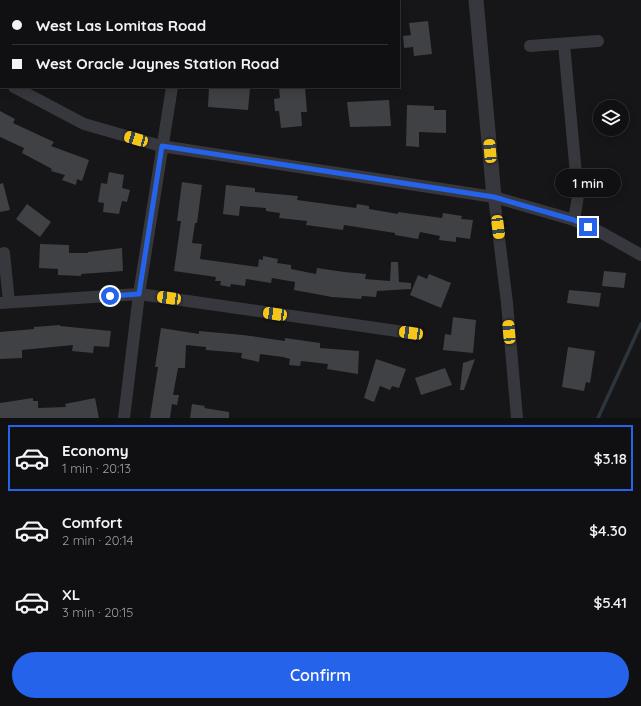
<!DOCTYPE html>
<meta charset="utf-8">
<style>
body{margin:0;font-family:Quicksand,sans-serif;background:#19191b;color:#f1f3f6;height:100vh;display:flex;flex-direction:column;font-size:15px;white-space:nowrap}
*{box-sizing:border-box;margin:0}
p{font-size:13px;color:#9c9d9f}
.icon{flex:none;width:22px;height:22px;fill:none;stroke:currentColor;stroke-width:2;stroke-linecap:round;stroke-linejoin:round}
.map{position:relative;height:418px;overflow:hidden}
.drawer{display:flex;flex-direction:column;background:#101012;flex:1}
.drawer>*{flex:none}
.top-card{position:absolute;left:0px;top:0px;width:400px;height:88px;box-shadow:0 2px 10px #0003,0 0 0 1px #303032;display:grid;align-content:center;height:88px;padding:0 12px;background:#101012}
.controls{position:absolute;left:593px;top:100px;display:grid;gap:8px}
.controls a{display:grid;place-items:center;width:36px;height:36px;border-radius:50%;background:#101012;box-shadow:0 2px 10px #0003,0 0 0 1px #303032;font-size:20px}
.end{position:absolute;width:18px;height:18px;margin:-9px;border:5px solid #2563eb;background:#fff;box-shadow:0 0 0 2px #fff}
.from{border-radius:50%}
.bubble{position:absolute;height:28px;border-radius:14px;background:#101012;box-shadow:0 2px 10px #0003,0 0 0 1px #303032;font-size:13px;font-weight:600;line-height:28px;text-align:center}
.car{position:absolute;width:12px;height:24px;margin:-12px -6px;border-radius:5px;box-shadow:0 0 3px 1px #0007;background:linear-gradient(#f5c518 24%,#345 0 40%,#f5c518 0 76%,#345 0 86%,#f5c518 0)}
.top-card b{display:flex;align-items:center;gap:14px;height:38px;font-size:15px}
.top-card b+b{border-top:1px solid #303032}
.top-card i{width:10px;height:10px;background:#f1f3f6}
ul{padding:7px 0 0;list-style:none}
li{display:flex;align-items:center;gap:12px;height:66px;margin:0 8px 6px;padding:0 4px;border:2px solid transparent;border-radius:0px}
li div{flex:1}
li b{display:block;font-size:15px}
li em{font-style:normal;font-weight:600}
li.active{border-color:#2563eb}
li>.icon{width:36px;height:36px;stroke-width:1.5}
.primary-button{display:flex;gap:8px;margin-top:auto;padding:8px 12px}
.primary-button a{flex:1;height:46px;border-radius:24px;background:#2563eb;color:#fff;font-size:16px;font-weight:600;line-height:46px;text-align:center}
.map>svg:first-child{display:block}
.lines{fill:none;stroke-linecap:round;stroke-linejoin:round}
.stream{stroke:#2c353c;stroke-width:3.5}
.building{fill:#404145}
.minor{stroke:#37383d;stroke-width:12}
.tertiary{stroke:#37383d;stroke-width:15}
.route{stroke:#2563eb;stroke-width:5}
</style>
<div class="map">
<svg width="641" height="418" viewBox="0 0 641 418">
<rect width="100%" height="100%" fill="#161618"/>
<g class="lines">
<path class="stream" d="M 598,418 L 641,324"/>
</g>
<path class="building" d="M 428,21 L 432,54 L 414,56 L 413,47 L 404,48 L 403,36 L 411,35 L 409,23 Z
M 209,87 L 250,89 L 248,110 L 208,107 Z
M 279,87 L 305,87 L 307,112 L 301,112 L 302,126 L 281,128 L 279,111 L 275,111 L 274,99 L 280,98 Z
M 389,100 L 391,126 L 350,127 L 347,102 Z
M 407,105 L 434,106 L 434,110 L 446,110 L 446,133 L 419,132 L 419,147 L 406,146 Z
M 0,111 L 15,119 L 13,123 L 54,142 L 51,146 L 89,160 L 82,181 L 77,179 L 76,185 L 62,180 L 65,175 L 51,171 L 52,169 L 22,153 L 24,148 L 0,137 Z
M 109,172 L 124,175 L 122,188 L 130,190 L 127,202 L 122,201 L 119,214 L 103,212 L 104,203 L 98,202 L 101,183 L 107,184 Z
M 182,182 L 202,185 L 197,223 L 195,223 L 192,243 L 202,244 L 200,259 L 258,267 L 259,259 L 263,260 L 263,256 L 278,259 L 277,263 L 291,265 L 291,269 L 316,274 L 317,268 L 344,272 L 366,274 L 365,279 L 390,281 L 391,262 L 398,262 L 399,282 L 411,283 L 411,289 L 377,291 L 376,297 L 362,296 L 361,299 L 332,297 L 294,290 L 295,282 L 272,278 L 271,283 L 246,279 L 245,286 L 231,284 L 230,287 L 220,285 L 221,281 L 215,281 L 216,277 L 174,271 L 181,221 L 177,221 Z
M 3,183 L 10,210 L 0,212 L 0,184 Z
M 226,185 L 255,188 L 255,192 L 298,196 L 297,200 L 356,208 L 357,204 L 369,206 L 369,209 L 398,214 L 398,212 L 442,218 L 443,213 L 462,216 L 461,219 L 473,220 L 470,239 L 456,237 L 456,242 L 439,240 L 440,236 L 420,232 L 418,239 L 395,235 L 395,233 L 344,225 L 343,230 L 306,225 L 307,221 L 279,218 L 280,213 L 266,211 L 266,208 L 240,206 L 239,216 L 223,214 Z
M 27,204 L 51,222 L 40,237 L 16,219 Z
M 40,244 L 69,245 L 69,253 L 88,253 L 88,252 L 122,248 L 123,271 L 81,274 L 81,276 L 58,275 L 58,269 L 39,268 Z
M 604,271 L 626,273 L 624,288 L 602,286 Z
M 429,274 L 451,283 L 441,308 L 410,295 L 418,275 L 427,279 Z
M 569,290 L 601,293 L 599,307 L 567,303 Z
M 453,317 L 476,320 L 473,353 L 443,350 L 445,334 L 451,335 Z
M 60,325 L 60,326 L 111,331 L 109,347 L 94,346 L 93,353 L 72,351 L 73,345 L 22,350 L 22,358 L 0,359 L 0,332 L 34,329 L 34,327 Z
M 161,328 L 199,334 L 199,331 L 243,335 L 285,341 L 285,338 L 320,343 L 320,348 L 359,351 L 358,374 L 327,369 L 328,364 L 301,361 L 300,366 L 289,365 L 290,359 L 283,357 L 260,354 L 259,362 L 241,358 L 242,353 L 206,350 L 206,347 L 186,345 L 185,368 L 178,368 L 173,395 L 179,395 L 177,405 L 172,404 L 170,418 L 150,418 L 158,367 L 155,367 Z
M 568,347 L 595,351 L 590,383 L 586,382 L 584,391 L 562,387 Z
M 376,359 L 406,369 L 399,388 L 392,386 L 390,390 L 380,386 L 374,402 L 364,398 Z
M 475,359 L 464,390 L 460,390 L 463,363 Z
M 445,368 L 452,385 L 421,395 L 415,378 Z
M 33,398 L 33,401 L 38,401 L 38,408 L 66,407 L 65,404 L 95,398 L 99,418 L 0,418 L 0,403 Z
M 192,404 L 205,406 L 204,408 L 229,412 L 229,418 L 190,418 Z"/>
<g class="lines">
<path class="minor" d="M 564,44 L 578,196 L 574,220
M 530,46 L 598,41
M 0,79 L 1,80
M 14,87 L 84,124 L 161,146 L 494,197 L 574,220 L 602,233 L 641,255
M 494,197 L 507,303 L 517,418
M 4,253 L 9,302
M 0,303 L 139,294 L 411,333
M 124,418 L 139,294 L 172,87"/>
<path class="tertiary" d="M 476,0 L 494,197"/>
</g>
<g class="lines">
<path class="route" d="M 110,296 L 139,294 L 162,146 L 494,197 L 574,220 L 588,227"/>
</g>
</svg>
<div class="controls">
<a><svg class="icon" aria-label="layers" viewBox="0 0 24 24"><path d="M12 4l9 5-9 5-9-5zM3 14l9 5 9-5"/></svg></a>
</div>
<i class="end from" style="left:110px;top:296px"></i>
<i class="end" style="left:588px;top:227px"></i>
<div class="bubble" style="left:555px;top:169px;width:66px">1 min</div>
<i class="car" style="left:136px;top:139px;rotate:286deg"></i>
<i class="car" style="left:490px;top:151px;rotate:355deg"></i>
<i class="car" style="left:498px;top:227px;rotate:173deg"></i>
<i class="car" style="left:169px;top:298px;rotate:278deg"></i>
<i class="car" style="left:275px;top:314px;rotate:278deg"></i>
<i class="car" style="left:509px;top:332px;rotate:355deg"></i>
<i class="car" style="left:411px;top:333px;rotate:278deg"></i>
<div class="top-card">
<b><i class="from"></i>West Las Lomitas Road</b>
<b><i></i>West Oracle Jaynes Station Road</b>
</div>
</div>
<section class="drawer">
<ul>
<li class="active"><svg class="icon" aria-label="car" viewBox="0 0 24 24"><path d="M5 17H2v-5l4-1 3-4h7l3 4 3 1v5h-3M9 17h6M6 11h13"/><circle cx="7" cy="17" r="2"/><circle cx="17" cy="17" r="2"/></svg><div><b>Economy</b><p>1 min · 20:13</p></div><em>$3.18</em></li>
<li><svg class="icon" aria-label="car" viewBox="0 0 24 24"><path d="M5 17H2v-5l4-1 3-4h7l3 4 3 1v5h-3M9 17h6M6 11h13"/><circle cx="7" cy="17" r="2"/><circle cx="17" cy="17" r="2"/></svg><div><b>Comfort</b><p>2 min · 20:14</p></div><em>$4.30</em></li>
<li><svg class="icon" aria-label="car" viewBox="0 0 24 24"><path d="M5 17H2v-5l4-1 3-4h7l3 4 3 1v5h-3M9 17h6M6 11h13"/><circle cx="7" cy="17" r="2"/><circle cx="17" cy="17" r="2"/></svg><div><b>XL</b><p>3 min · 20:15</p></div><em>$5.41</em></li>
</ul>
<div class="primary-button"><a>Confirm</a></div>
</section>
